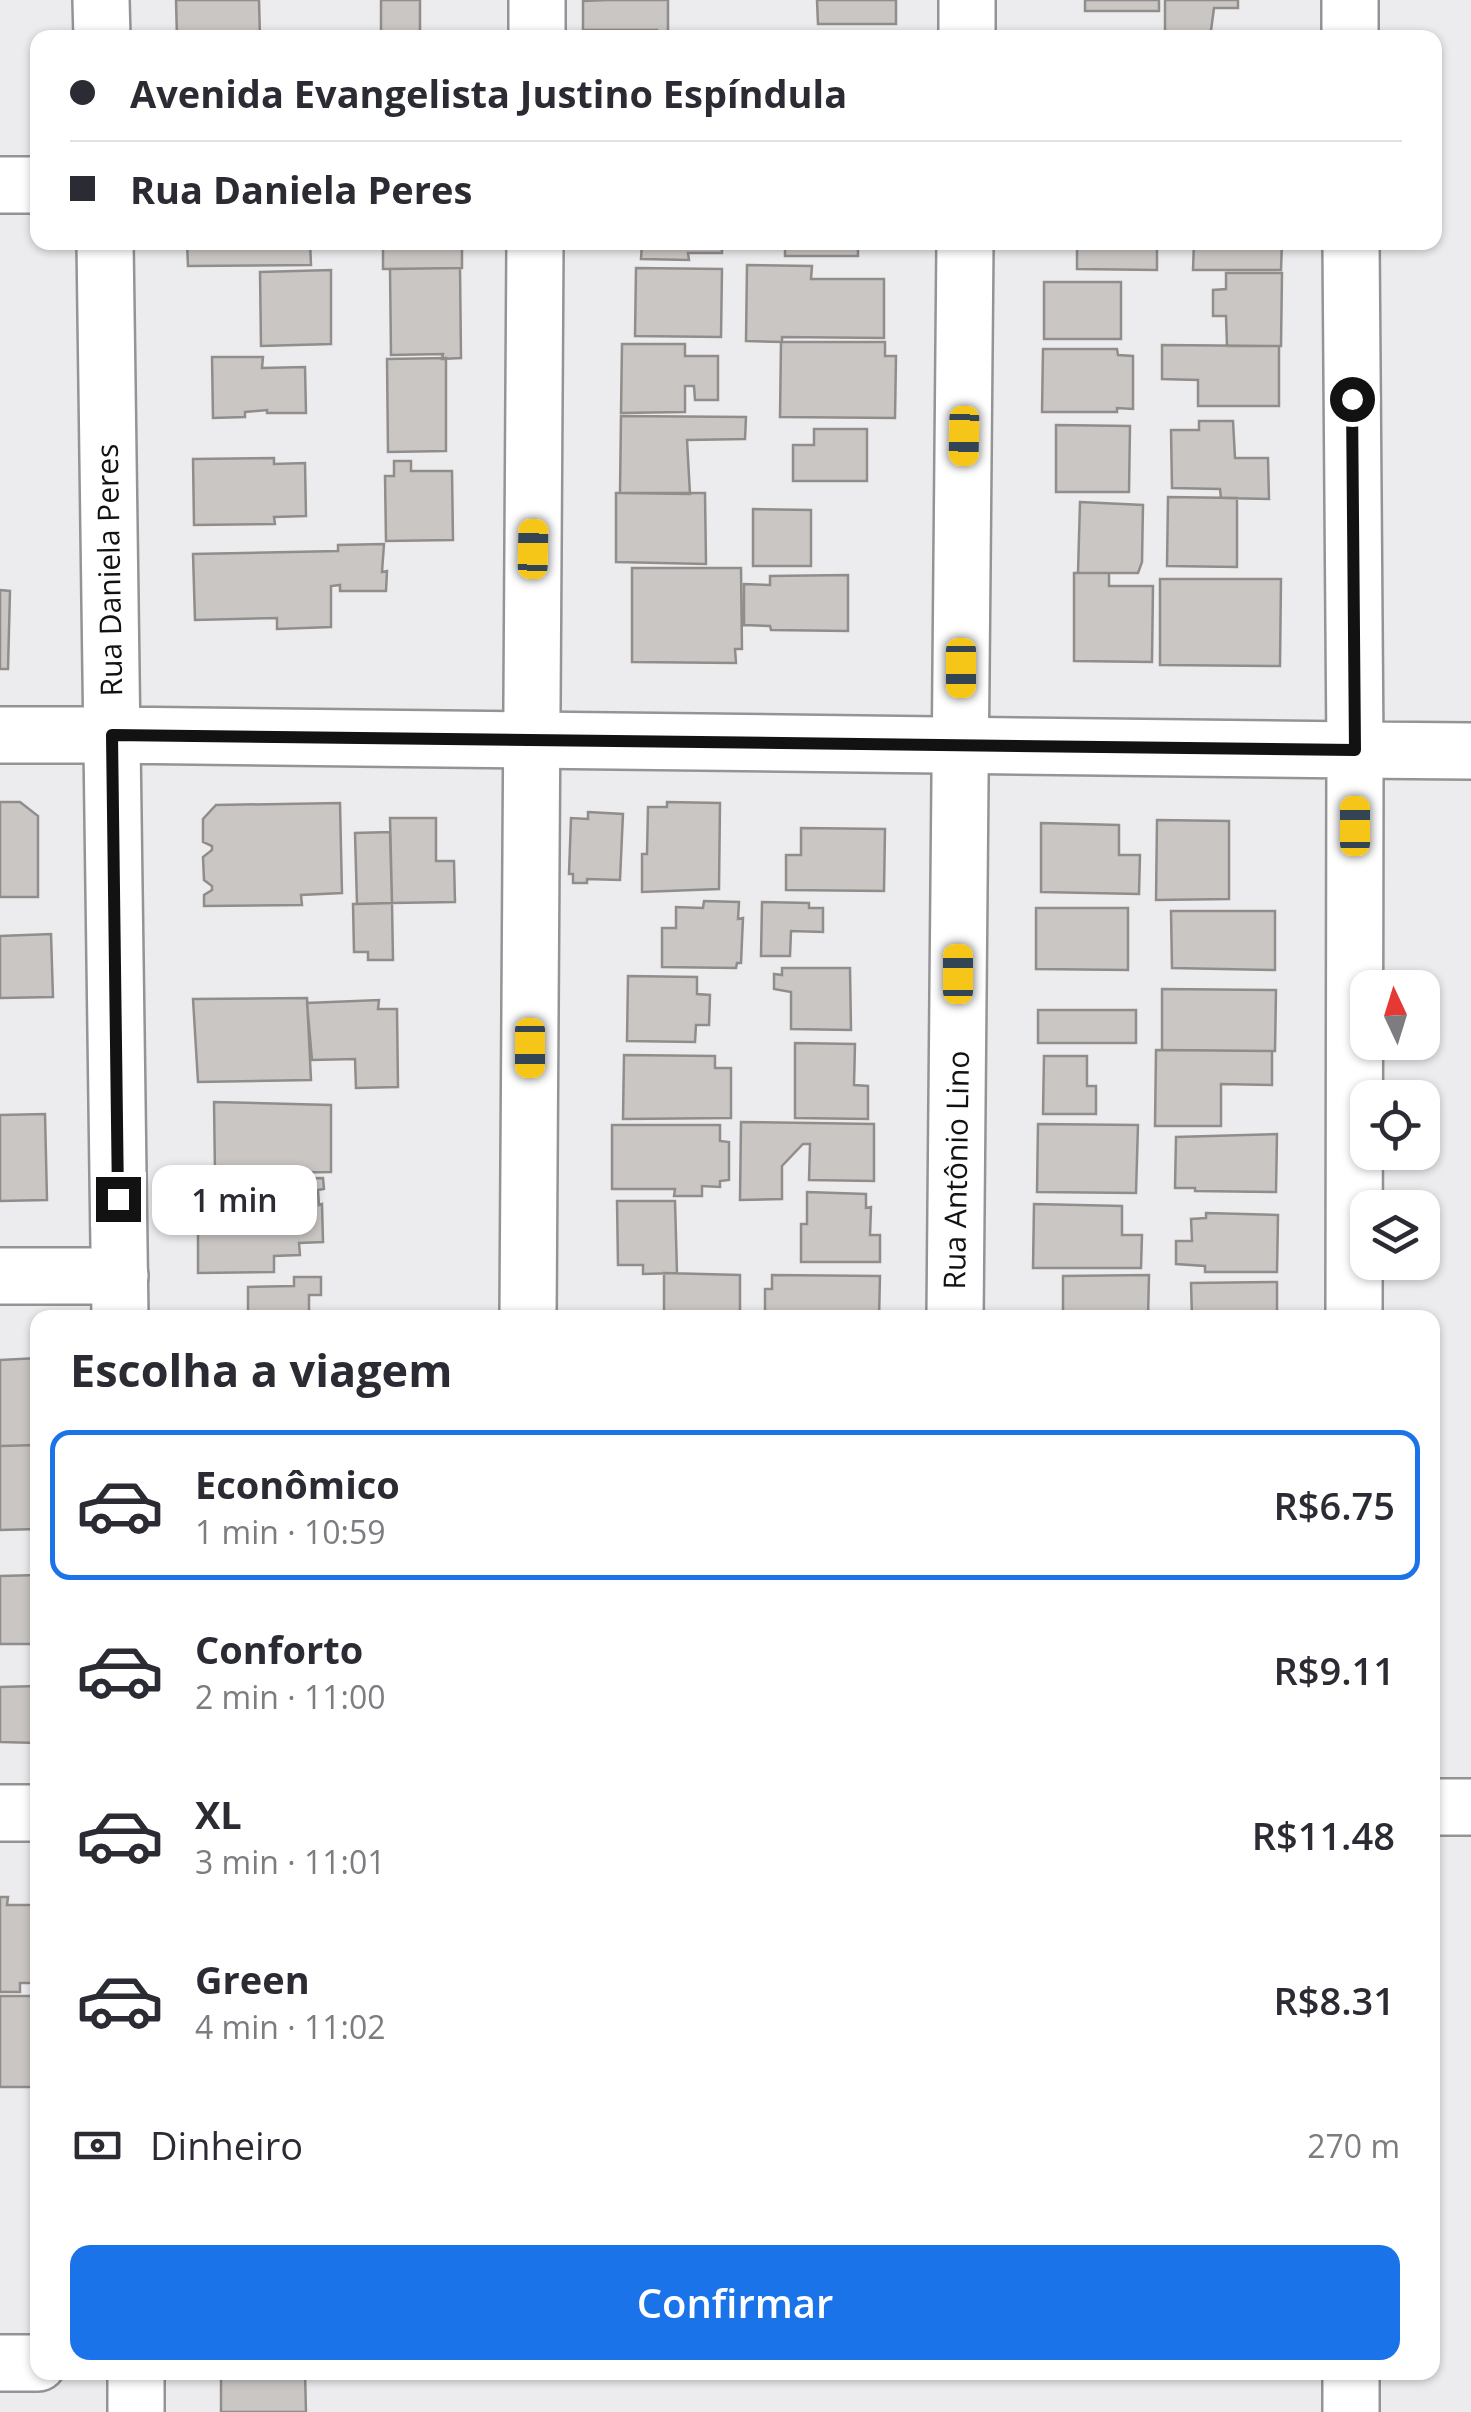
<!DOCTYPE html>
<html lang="pt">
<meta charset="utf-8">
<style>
body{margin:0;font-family:"Open Sans",sans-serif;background:#f7f7f7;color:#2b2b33;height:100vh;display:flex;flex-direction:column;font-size:38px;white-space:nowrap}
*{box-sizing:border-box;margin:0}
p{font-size:32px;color:#7c7c81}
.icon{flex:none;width:55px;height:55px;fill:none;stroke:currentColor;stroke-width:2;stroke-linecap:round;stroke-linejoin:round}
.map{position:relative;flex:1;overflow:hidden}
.drawer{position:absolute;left:30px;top:1310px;width:1410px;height:1070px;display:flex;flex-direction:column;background:#fff;border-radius:20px;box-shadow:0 2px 8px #0004}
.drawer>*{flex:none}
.guide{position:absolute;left:30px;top:30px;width:1412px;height:220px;border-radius:20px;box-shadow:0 2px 8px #0004;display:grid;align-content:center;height:220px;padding:0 40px;background:#fff}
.needle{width:65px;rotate:356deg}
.buttons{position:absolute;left:1350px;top:970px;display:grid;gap:20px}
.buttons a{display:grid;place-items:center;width:90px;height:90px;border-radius:20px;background:#fff;box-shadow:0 2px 8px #0004;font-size:50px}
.end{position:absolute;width:45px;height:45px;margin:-22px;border:12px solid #121213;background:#fff;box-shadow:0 0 0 5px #fff}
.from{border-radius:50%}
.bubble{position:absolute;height:70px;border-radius:20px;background:#fff;box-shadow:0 2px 8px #0004;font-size:32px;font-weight:600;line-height:70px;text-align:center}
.car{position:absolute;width:30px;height:60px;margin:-30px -15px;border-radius:12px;box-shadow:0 0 8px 2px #0007;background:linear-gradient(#f5c518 24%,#345 0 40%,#f5c518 0 76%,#345 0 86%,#f5c518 0)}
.guide b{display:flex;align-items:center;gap:35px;height:95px;font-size:38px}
.guide b+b{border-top:2px solid #e1e1e2}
.guide i{width:25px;height:25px;background:#2b2b33}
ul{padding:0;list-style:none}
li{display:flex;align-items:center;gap:30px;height:150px;margin:0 20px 15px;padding:0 20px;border:5px solid transparent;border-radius:20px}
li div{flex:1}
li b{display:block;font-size:38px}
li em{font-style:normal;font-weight:600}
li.on{border-color:#1a73e8}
li>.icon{width:90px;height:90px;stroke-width:1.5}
h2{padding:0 40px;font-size:45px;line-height:120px}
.pay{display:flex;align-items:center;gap:25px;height:110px;padding:0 40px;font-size:38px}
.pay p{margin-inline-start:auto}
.cta{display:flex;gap:20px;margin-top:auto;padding:20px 40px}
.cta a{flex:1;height:115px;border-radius:20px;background:#1a73e8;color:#fff;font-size:40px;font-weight:600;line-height:115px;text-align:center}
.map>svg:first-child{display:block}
.building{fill:#c9c6c4;stroke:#908d8b;stroke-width:2.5}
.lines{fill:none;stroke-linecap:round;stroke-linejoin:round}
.minor-casing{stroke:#949497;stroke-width:60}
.tertiary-casing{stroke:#949497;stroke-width:60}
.minor{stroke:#fff;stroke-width:55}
.tertiary{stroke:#fff;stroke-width:55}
.route{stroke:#121213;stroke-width:12}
.labels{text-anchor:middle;stroke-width:10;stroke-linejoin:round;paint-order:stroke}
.street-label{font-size:30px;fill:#121213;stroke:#fff}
</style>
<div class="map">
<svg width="1471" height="2412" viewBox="0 0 1471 2412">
<rect width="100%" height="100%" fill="#ececef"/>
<path class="building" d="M 176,0 L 259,0 L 260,38 L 177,38 Z
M 381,0 L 420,0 L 420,38 L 381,38 Z
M 607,0 L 668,0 L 668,36 L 658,35 L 657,30 L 583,30 L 583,1 Z
M 817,0 L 896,0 L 896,24 L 818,24 Z
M 1085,0 L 1159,0 L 1159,11 L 1085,11 Z
M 1165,0 L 1238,0 L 1238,8 L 1214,8 L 1210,38 L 1165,38 Z
M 187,242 L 310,242 L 311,265 L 188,266 Z
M 383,242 L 462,242 L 462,268 L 383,269 Z
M 642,242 L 722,242 L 722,253 L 688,253 L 689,260 L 641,259 Z
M 785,242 L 858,242 L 858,256 L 785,256 Z
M 1157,242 L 1157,270 L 1077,269 L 1077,244 Z
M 1194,242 L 1282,242 L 1281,270 L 1193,270 Z
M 747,265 L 812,266 L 811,279 L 884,279 L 884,338 L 782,337 L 782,342 L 746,341 Z
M 460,268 L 461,358 L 442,359 L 443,354 L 391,355 L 390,269 Z
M 636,268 L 722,269 L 721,337 L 635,336 Z
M 331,270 L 331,344 L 261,346 L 260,272 Z
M 1226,273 L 1282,273 L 1281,346 L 1227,346 L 1226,316 L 1213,316 L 1213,290 L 1226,289 Z
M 1044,282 L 1121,282 L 1121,339 L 1044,339 Z
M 781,342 L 885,342 L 885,356 L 896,356 L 895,418 L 780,417 Z
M 622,344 L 685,344 L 685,356 L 718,356 L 718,400 L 695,400 L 694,386 L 685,386 L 685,412 L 621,413 Z
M 1162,345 L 1279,346 L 1279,406 L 1198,406 L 1198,380 L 1162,379 Z
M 1043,349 L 1117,349 L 1118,355 L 1133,356 L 1133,409 L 1117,408 L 1117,412 L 1042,412 Z
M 212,357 L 263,357 L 262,368 L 305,367 L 306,413 L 267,413 L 267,410 L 245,412 L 245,417 L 213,418 Z
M 446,358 L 446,451 L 388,452 L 387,359 Z
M 621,416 L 746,417 L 745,439 L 687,440 L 690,494 L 620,493 Z
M 1199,421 L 1233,421 L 1235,458 L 1268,458 L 1269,499 L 1221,498 L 1220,489 L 1172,488 L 1171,430 L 1199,430 Z
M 1056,425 L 1130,426 L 1129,492 L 1056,492 Z
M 814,429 L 867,429 L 867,481 L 793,481 L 793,445 L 814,445 Z
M 274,458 L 274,464 L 305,463 L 306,516 L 274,517 L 275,524 L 194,525 L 193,459 Z
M 394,461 L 411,461 L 411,471 L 452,471 L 453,540 L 386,541 L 385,476 L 394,476 Z
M 616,493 L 705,493 L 706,564 L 616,562 Z
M 1168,497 L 1237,498 L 1237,567 L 1167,566 Z
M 1080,502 L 1143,505 L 1142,562 L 1138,573 L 1078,573 Z
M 753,509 L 811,510 L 811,566 L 753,566 Z
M 384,544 L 382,572 L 387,571 L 386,591 L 340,591 L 340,585 L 331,586 L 331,627 L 277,629 L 277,618 L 195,620 L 193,554 L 338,551 L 338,545 Z
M 632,568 L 741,568 L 742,649 L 735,649 L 736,663 L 632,662 Z
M 1074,573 L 1109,573 L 1109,586 L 1153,586 L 1152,662 L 1074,661 Z
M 848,575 L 848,631 L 771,630 L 770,626 L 744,625 L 744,584 L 770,585 L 770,576 Z
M 1160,579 L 1281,579 L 1280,666 L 1160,665 Z
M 0,590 L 10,591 L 8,669 L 0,669 Z
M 0,802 L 20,802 L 38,816 L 38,897 L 0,897 Z
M 667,802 L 720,803 L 719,889 L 642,892 L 642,854 L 647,854 L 648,807 L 667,807 Z
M 340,803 L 342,893 L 301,895 L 302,905 L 204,906 L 204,895 L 212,890 L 212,886 L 204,880 L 203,857 L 212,850 L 212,846 L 203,842 L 203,819 L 216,805 Z
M 588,812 L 623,814 L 620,880 L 587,879 L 587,883 L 573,883 L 573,874 L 569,874 L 571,818 L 588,819 Z
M 390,818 L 436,818 L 436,861 L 454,861 L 455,902 L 392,903 Z
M 1157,820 L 1229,821 L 1229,899 L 1156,900 Z
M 1041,823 L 1119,825 L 1119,855 L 1140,855 L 1139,894 L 1041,892 Z
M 801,828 L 885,829 L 884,891 L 786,890 L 786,855 L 801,855 Z
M 390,832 L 392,903 L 357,904 L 355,833 Z
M 704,901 L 739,902 L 738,919 L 743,918 L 741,963 L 737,963 L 736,968 L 662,967 L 662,928 L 676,928 L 676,907 L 703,908 Z
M 762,902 L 809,903 L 809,908 L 823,908 L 823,932 L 791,931 L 790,956 L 761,956 Z
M 392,903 L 393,960 L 368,960 L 368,952 L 354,952 L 353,904 Z
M 1036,908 L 1128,908 L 1128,970 L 1036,969 Z
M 1171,911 L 1275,911 L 1275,970 L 1172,968 Z
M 51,934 L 53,997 L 0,998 L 0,936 Z
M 782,968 L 850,968 L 851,1030 L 791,1029 L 791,992 L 774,989 L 774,974 L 782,975 Z
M 628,976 L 697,977 L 697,994 L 710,995 L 709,1025 L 696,1025 L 695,1042 L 627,1041 Z
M 1162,989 L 1276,990 L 1275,1051 L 1162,1050 Z
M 307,998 L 311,1080 L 198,1082 L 193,999 Z
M 379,1000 L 378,1009 L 397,1009 L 398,1087 L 356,1088 L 355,1059 L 312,1060 L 307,1003 Z
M 1038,1010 L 1136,1010 L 1136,1043 L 1038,1043 Z
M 795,1043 L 855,1044 L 854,1085 L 868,1086 L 868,1119 L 795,1118 Z
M 1156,1050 L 1272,1051 L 1272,1085 L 1221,1084 L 1221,1126 L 1155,1126 Z
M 624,1055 L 715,1056 L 715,1068 L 731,1068 L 731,1118 L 623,1119 Z
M 1044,1056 L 1087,1056 L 1087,1086 L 1096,1086 L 1096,1114 L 1043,1114 Z
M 214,1102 L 331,1105 L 331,1172 L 215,1174 Z
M 45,1114 L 47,1200 L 0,1201 L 0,1115 Z
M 741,1122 L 874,1124 L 874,1181 L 809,1180 L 810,1144 L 803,1144 L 782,1166 L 782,1199 L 740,1200 Z
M 1038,1124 L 1138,1125 L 1136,1193 L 1037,1192 Z
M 612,1125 L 720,1125 L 720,1141 L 729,1142 L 729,1180 L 720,1181 L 720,1187 L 702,1186 L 702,1196 L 674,1196 L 675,1189 L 612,1189 Z
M 1277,1134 L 1276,1192 L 1195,1191 L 1195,1188 L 1175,1188 L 1176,1137 Z
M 323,1178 L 324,1189 L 318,1190 L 319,1205 L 322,1204 L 323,1242 L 299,1243 L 300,1255 L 274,1256 L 274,1272 L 198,1273 L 198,1231 L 184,1231 L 184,1180 Z
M 807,1192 L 866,1194 L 866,1208 L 871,1207 L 870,1235 L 880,1235 L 880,1262 L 801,1262 L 801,1224 L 807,1224 Z
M 617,1201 L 675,1201 L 677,1273 L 643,1274 L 643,1265 L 618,1265 Z
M 1034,1204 L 1122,1206 L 1122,1235 L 1142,1235 L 1141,1268 L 1033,1268 Z
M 1206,1213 L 1278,1215 L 1277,1272 L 1205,1272 L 1205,1266 L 1176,1264 L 1176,1241 L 1192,1241 L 1191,1219 L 1206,1218 Z
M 664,1273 L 740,1275 L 740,1318 L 664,1318 Z
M 772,1275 L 880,1276 L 879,1318 L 765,1318 L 765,1289 L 772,1289 Z
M 1149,1275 L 1148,1318 L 1063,1318 L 1063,1276 Z
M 294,1277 L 321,1277 L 321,1295 L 309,1295 L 309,1318 L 248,1318 L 248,1287 L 294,1286 Z
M 1277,1282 L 1277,1318 L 1192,1318 L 1191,1283 Z
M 38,1358 L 38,1445 L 0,1446 L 0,1360 Z
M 38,1445 L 38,1529 L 0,1530 L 0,1446 Z
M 38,1575 L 38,1644 L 0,1644 L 0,1576 Z
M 38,1686 L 38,1743 L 0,1742 L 0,1687 Z
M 0,1897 L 8,1897 L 7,1905 L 38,1905 L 38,1983 L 20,1983 L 20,1992 L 0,1992 Z
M 0,1996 L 38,1996 L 38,2087 L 0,2087 Z
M 305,2372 L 306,2412 L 221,2412 L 221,2373 Z"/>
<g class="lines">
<g class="minor-casing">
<path id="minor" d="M 1350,0 L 1350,38
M 537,38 L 537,0
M 967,38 L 967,0
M 0,185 L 38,185
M 1351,242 L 1355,750 L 1471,751
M 0,735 L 112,735
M 0,1276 L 120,1276
M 528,1318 L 535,242
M 955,1318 L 965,242
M 0,1813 L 38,1813
M 0,2363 L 38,2363
M 1351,2412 L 1351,2372"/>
</g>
<g class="tertiary-casing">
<path id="tertiary" d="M 101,0 L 102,38
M 105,242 L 120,1318
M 112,735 L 1355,750 L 1354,1318
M 1432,1807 L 1471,1807
M 136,2372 L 136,2412"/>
</g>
<use href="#minor" class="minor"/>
<use href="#tertiary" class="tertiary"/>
</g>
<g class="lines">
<path class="route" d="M 118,1199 L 112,735 L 1355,750 L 1352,399"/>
</g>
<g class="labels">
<g class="street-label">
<text transform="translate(110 570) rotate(-91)" y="10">Rua Daniela Peres</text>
<text transform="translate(957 1170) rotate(-89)" y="10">Rua Antônio Lino</text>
</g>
</g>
</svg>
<div class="buttons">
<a><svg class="needle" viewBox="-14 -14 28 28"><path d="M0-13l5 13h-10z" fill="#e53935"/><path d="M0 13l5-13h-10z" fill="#7c7c81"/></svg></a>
<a><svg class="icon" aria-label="locate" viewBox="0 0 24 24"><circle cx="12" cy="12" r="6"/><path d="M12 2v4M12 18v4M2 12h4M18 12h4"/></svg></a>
<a><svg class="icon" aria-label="layers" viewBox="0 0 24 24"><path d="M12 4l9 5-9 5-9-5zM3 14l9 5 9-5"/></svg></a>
</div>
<i class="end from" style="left:1352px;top:399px"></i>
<i class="end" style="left:118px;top:1199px"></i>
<div class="bubble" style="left:152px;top:1165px;width:165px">1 min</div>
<i class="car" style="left:964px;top:436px;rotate:181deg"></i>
<i class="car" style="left:533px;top:549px;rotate:1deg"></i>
<i class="car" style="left:961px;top:668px;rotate:180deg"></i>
<i class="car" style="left:1355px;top:826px;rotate:0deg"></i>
<i class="car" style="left:958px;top:974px;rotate:0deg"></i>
<i class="car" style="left:530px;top:1048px;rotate:180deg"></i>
<div class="guide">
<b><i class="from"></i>Avenida Evangelista Justino Espíndula</b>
<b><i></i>Rua Daniela Peres</b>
</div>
<section class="drawer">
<h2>Escolha a viagem</h2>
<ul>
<li class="on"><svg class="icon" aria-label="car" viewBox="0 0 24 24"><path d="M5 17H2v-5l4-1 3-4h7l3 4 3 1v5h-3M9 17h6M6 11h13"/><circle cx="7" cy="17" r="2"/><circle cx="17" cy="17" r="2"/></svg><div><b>Econômico</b><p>1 min · 10:59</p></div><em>R$6.75</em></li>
<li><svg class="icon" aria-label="car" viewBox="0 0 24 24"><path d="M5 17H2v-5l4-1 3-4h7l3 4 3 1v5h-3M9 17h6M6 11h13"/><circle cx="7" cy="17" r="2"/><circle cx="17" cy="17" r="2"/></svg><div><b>Conforto</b><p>2 min · 11:00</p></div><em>R$9.11</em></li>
<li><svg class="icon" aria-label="car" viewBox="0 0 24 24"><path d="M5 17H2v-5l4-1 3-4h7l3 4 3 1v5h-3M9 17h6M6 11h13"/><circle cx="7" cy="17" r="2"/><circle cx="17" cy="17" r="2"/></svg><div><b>XL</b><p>3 min · 11:01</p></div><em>R$11.48</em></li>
<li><svg class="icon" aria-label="car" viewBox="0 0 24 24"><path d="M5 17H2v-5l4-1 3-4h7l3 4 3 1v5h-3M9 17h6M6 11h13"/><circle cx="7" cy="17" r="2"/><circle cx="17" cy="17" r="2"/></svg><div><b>Green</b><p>4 min · 11:02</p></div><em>R$8.31</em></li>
</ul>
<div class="pay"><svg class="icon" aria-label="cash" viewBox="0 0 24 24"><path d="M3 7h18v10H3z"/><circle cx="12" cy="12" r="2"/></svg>Dinheiro<p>270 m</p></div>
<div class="cta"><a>Confirmar</a></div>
</section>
</div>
